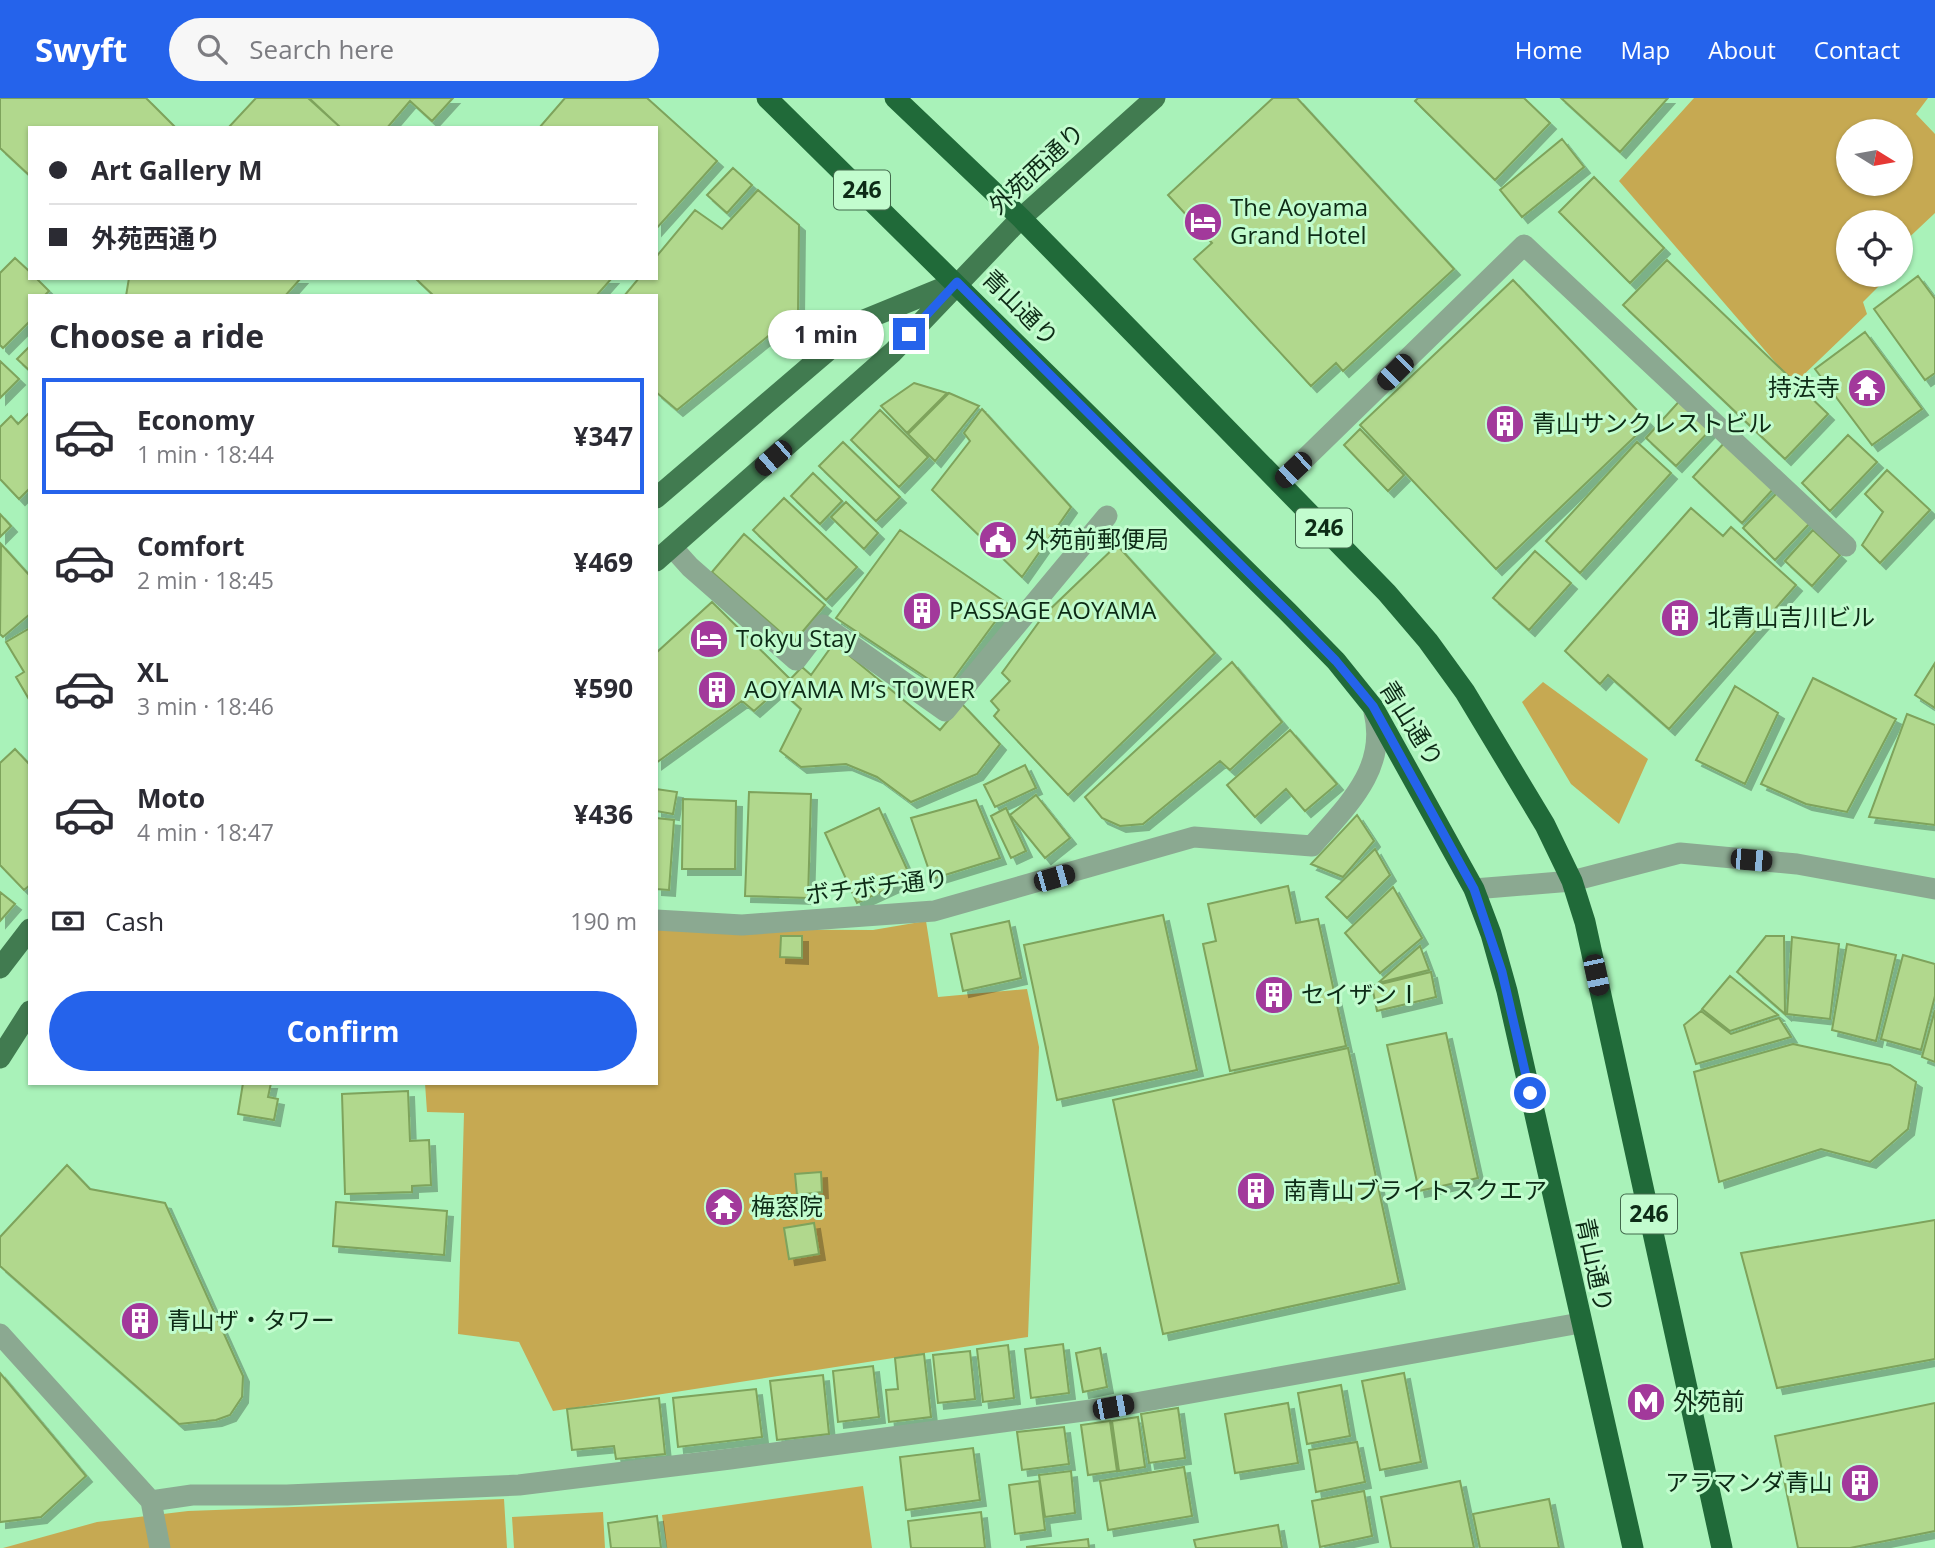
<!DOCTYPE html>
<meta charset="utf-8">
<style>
body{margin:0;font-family:"Open Sans","Noto Sans JP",sans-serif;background:#f7f7f7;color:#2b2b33;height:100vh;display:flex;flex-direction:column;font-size:26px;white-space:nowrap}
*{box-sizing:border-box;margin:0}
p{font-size:23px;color:#7c7c81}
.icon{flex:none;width:38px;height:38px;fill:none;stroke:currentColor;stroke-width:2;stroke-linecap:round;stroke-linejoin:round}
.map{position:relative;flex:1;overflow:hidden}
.drawer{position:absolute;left:28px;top:196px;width:630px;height:791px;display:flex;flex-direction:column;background:#fff;border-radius:0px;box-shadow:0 2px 5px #0004}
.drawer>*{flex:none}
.banner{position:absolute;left:28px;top:28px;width:630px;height:154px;border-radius:0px;box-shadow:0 2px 5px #0004;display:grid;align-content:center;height:154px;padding:0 21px;background:#fff}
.needle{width:46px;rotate:101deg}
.fabs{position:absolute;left:1836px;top:21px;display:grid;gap:14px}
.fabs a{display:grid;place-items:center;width:77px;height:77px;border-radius:50%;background:#fff;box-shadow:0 2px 5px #0004;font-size:35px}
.end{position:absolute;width:32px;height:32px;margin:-16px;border:9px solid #2563eb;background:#fff;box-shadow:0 0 0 4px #fff}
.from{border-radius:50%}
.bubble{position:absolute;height:49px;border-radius:24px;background:#fff;box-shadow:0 2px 5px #0004;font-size:23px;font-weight:700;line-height:49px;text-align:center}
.car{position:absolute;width:21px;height:42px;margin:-21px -10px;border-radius:9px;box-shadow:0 0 5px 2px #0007;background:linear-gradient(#222 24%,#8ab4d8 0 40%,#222 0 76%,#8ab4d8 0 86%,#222 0)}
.banner b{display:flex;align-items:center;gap:24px;height:66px;font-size:26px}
.banner b+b{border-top:2px solid #e1e1e2}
.banner i{width:18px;height:18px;background:#2b2b33}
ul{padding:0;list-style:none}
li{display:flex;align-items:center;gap:21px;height:116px;margin:0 14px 10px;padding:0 7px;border:4px solid transparent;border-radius:0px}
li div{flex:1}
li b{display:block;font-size:26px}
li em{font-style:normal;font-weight:700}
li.selected{border-color:#2563eb}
li>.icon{width:63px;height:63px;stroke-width:1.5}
h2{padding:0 21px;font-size:32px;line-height:84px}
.pay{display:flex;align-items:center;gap:18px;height:77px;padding:0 21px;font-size:26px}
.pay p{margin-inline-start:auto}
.cta{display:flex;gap:14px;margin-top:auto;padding:14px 21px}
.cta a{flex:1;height:80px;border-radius:42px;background:#2563eb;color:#fff;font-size:28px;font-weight:700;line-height:80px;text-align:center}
header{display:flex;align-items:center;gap:42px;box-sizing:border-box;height:98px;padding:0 35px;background:#2563eb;color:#fff}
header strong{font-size:33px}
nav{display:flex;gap:38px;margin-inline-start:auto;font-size:24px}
.search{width:490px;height:63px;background:#f7f7f7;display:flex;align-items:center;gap:18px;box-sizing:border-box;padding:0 24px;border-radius:38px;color:#7c7c81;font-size:26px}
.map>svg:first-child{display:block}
.green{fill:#c6a952;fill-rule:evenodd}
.building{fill:#b1d88d;stroke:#7ea35b;stroke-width:2;filter:url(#shadow)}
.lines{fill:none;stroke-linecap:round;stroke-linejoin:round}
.minor{stroke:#8ba991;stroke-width:21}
.major{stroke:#417b50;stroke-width:21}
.highway{stroke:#206a39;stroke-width:21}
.route{stroke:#2563eb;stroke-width:9}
.labels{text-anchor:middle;stroke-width:6;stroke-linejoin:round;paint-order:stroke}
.shield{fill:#c2fcce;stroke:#436a4d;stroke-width:2}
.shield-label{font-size:23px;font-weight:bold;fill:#0d2b16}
.street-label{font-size:24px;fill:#0d2b16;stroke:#c2fcce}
.poi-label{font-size:24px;fill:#0d2b16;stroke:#c2fcce;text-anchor:start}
</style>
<header>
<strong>Swyft</strong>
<div class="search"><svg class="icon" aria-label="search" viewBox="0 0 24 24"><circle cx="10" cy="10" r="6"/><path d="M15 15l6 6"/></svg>Search here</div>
<nav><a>Home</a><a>Map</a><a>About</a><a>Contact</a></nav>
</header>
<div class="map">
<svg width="1935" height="1450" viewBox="0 0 1935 1450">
<defs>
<filter id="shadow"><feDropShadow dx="6" dy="6" stdDeviation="0" flood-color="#0004"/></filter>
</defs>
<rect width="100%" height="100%" fill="#a9f2b9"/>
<path class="green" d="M 1694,0 L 1928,0 L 1916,16 L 1935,36 L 1935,115 L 1901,147 L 1900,124 L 1848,124 L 1848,177 L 1890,177 L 1863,204 L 1867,216 L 1794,286 L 1619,83 ZM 1848,33 L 1900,33 L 1900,86 L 1848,86 Z
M 1543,584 L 1648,661 L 1619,726 L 1571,686 L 1522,604 Z
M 926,823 L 938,899 L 1027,891 L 1039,949 L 1028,1239 L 553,1313 L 519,1244 L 458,1236 L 464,1015 L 427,1014 L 425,985 L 656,985 L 656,831 L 873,832 Z
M 863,1388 L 872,1450 L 667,1450 L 662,1417 Z
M 504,1401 L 507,1450 L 3,1450 L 97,1424 L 188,1413 Z
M 603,1414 L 605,1450 L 514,1450 L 512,1419 Z"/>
<path class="building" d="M 0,0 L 146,0 L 176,30 L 30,30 L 30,78 L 0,50 Z
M 256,0 L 308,0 L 341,30 L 228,30 Z
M 309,0 L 453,0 L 432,23 L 410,3 L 387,30 L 341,30 Z
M 565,0 L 647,0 L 717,63 L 656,131 L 656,30 L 539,30 Z
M 1273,0 L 1297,0 L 1454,171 L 1343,273 L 1336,265 L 1311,288 L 1194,161 L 1212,145 L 1168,97 Z
M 1418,0 L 1524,0 L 1550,25 L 1495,82 L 1415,3 Z
M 1561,0 L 1668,0 L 1620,54 Z
M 1562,41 L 1584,69 L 1522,119 L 1500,92 Z
M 733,70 L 752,87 L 727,115 L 707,97 Z
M 1594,79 L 1664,150 L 1630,185 L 1559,114 Z
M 758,92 L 799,127 L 798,214 L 677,312 L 656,294 L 656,198 L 624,198 L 639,180 L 656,180 L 656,159 L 695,112 L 722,131 Z
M 15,160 L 30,174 L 30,180 L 36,180 L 49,193 L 44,198 L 30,198 L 30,223 L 3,250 L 0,247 L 0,175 Z
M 1667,162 L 1828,316 L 1785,361 L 1623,207 Z
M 1918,178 L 1935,201 L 1935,275 L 1925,282 L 1874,211 Z
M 129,180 L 301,180 L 285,198 L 126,198 Z
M 415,180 L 612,180 L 596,198 L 434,198 Z
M 1513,182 L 1649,325 L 1496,471 L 1360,327 Z
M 1865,234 L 1922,311 L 1872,347 L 1815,271 Z
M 30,248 L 30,273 L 17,261 Z
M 0,263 L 19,281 L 0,300 Z
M 914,285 L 947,295 L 907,335 L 881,308 Z
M 949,295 L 979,308 L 935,363 L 908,336 Z
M 1684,298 L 1715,327 L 1676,368 L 1646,340 Z
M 982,311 L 1071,409 L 1022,479 L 932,392 L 970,343 L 964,335 Z
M 880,312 L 928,359 L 899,389 L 851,342 Z
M 30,314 L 30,390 L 19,401 L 0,381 L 0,329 L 11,318 L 18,326 Z
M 1360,331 L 1404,377 L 1388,393 L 1344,347 Z
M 1848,337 L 1877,364 L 1830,413 L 1802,385 Z
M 1726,343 L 1775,389 L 1742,425 L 1693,379 Z
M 843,344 L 900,399 L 876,423 L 819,368 Z
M 1637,344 L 1671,375 L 1580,475 L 1546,443 Z
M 1887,372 L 1930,412 L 1880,465 L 1862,447 L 1883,414 L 1865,396 Z
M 813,375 L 842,403 L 820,426 L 791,398 Z
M 1777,395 L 1809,426 L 1775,462 L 1743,430 Z
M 784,400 L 857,469 L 826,502 L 753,432 Z
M 846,404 L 878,435 L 864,451 L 831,419 Z
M 1691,410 L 1723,438 L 1731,429 L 1796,487 L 1669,631 L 1608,577 L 1600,586 L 1565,553 Z
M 0,416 L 11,428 L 0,439 Z
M 900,432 L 1008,506 L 945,592 L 836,520 Z
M 1813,432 L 1840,457 L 1812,488 L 1785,463 Z
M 744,436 L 825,507 L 793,545 L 712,474 Z
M 1,446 L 30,478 L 30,516 L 3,539 L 0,536 Z
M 1117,447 L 1215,555 L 1068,697 L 994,618 L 999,612 L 991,603 L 1010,583 L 1002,575 L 1044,517 Z
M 1535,453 L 1571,485 L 1529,532 L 1493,500 Z
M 712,504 L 790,581 L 754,613 L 742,603 L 656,665 L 656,555 Z
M 30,530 L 30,603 L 16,579 L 24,574 L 6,544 Z
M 834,545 L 940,632 L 962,606 L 1000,646 L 977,676 L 911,704 L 877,679 L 846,666 L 801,669 L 780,653 L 801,611 L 780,592 L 802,569 L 811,577 Z
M 1232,564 L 1282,624 L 1230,672 L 1220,663 L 1143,726 L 1120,728 L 1102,720 L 1085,699 Z
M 1935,565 L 1935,610 L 1915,597 Z
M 1813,580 L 1896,621 L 1847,714 L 1806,706 L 1761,686 Z
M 1735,588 L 1778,615 L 1745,686 L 1696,662 Z
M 1907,616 L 1935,627 L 1935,727 L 1869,719 Z
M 1290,632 L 1337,686 L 1305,713 L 1286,691 L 1255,719 L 1227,687 Z
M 15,651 L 30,667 L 30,787 L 24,792 L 0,767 L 0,665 Z
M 1025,667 L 1036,690 L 995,709 L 984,687 Z
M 656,691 L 677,694 L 673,716 L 656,713 Z
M 749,694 L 811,696 L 808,800 L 745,798 Z
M 1036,697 L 1070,740 L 1045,760 L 1010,717 Z
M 683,701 L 736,703 L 735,771 L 682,771 Z
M 976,702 L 1000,760 L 932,781 L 911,720 Z
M 879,710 L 911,780 L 857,805 L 825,735 Z
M 1006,710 L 1026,753 L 1011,760 L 991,718 Z
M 1357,717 L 1374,743 L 1343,779 L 1311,766 Z
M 656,720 L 674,722 L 669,792 L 656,791 Z
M 1375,751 L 1390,777 L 1347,820 L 1326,799 Z
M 1288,788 L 1296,825 L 1318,821 L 1346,948 L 1230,973 L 1203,846 L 1216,843 L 1208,806 Z
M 1393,789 L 1422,840 L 1380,875 L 1345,835 Z
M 0,794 L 15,806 L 0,823 Z
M 1163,817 L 1197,972 L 1057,1002 L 1024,847 Z
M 1009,823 L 1021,880 L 963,893 L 951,836 Z
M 781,838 L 802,838 L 802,860 L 780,859 Z
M 1766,838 L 1784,838 L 1785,916 L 1737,874 Z
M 1792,839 L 1839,846 L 1830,921 L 1787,916 Z
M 1847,846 L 1896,857 L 1876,943 L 1832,932 Z
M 1420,848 L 1429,872 L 1378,885 Z
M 1903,857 L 1935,866 L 1935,898 L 1921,952 L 1881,941 Z
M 1431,874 L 1436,899 L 1377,913 L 1372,888 Z
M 1730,878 L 1778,917 L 1730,933 L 1702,911 Z
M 1935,912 L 1935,964 L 1922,959 Z
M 1701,913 L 1731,936 L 1779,920 L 1791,939 L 1696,966 L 1684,927 Z
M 1446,935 L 1478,1080 L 1419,1093 L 1387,947 Z
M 1793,946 L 1890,967 L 1916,984 L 1908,1031 L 1870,1064 L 1821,1051 L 1719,1084 L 1694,974 Z
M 1348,950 L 1399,1185 L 1163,1236 L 1113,1002 Z
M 243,985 L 271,985 L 268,999 L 278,1001 L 274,1022 L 238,1016 Z
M 408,993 L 410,1043 L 429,1042 L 431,1087 L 412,1088 L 412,1094 L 345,1096 L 342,996 Z
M 67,1067 L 90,1091 L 165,1105 L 243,1278 L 242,1299 L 230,1317 L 216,1322 L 179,1326 L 0,1168 L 0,1139 Z
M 821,1074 L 822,1094 L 797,1097 L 795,1076 Z
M 336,1104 L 447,1113 L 444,1157 L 333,1148 Z
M 1935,1122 L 1935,1261 L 1777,1290 L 1741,1155 Z
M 814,1125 L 819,1156 L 789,1161 L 784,1130 Z
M 1063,1246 L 1069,1295 L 1031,1300 L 1025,1251 Z
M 1008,1247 L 1014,1300 L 983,1304 L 977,1251 Z
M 1100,1250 L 1107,1289 L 1083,1294 L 1076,1255 Z
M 970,1253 L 975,1301 L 938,1305 L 933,1257 Z
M 924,1256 L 931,1319 L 889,1324 L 886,1292 L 898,1291 L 895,1260 Z
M 873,1268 L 879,1319 L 838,1324 L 833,1273 Z
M 0,1275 L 86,1378 L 41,1419 L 0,1424 Z
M 1404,1275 L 1421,1364 L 1380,1372 L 1362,1283 Z
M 823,1277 L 829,1336 L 777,1342 L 770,1283 Z
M 1341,1287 L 1350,1338 L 1307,1346 L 1298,1295 Z
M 756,1291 L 762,1339 L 678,1349 L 673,1300 Z
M 659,1300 L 665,1356 L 616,1361 L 614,1348 L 572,1352 L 567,1311 Z
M 1288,1305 L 1298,1365 L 1235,1375 L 1225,1316 Z
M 1935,1305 L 1935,1433 L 1850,1450 L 1798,1450 L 1775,1338 Z
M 1178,1310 L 1185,1360 L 1149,1365 L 1141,1316 Z
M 1138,1319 L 1145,1369 L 1119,1373 L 1112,1323 Z
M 1110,1323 L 1117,1373 L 1088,1377 L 1081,1327 Z
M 1064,1329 L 1069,1366 L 1022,1372 L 1017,1334 Z
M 1357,1344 L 1365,1384 L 1316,1394 L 1309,1352 Z
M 973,1350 L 980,1402 L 906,1412 L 900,1359 Z
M 1184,1369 L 1192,1418 L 1108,1432 L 1100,1383 Z
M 1071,1373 L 1075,1415 L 1045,1419 L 1039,1377 Z
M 1039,1383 L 1045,1432 L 1015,1436 L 1009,1387 Z
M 1460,1383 L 1474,1450 L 1391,1450 L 1381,1399 Z
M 1364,1393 L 1372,1438 L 1320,1449 L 1312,1403 Z
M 1549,1401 L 1559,1450 L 1480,1450 L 1473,1416 Z
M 981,1414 L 985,1450 L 911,1450 L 908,1423 Z
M 657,1418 L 661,1450 L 611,1450 L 608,1425 Z
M 1278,1427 L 1282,1450 L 1196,1450 L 1194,1442 Z
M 1088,1441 L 1089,1450 L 1027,1450 L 1027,1449 Z"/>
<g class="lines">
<path class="minor" d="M 1280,385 L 1524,147 L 1846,448
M 672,449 L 690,469 L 796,562 L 823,527 L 945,613 L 1107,418
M 1474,791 L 1572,783 L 1680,755 L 1797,766 L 1935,791
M 656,822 L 742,827 L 934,813 L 1194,739 L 1312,748 C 1347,708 1388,671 1374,614
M 0,1236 L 151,1403 L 160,1450
M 151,1403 L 192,1397 L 287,1397 L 519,1387 L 730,1361 L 1113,1309 L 1580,1225"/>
<path class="major" d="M 656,400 L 864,222 L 952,186
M 656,463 L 893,254 L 1021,120 L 1155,0
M 0,870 L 30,831
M 0,960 L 30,913"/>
<path class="highway" d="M 767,0 L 1288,514 L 1336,563 L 1373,609 L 1474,791 L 1491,836 L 1507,893 L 1633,1450
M 895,0 L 1021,120 L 1387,495 L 1428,543 L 1465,594 L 1545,727 L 1572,783 L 1585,824 L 1722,1450"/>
</g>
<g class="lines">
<path class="route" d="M 909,236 L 957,184 L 1288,514 L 1336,563 L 1373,608 L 1474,791 L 1502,874 L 1530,995"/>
</g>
<defs>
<g id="hotel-disc" transform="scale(2.0125)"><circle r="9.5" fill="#a2399b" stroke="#c2fcce"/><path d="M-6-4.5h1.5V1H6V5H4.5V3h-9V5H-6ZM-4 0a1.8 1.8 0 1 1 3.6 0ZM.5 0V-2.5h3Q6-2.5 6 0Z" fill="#fff"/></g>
<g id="temple-disc" transform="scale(2.0125)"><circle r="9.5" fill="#a2399b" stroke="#c2fcce"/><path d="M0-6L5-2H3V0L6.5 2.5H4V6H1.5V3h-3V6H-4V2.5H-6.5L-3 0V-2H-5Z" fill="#fff"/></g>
<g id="building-disc" transform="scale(2.0125)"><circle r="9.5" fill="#a2399b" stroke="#c2fcce"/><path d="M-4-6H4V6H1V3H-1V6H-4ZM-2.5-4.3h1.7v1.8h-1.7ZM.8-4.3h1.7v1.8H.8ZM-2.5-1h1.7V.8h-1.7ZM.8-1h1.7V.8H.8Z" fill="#fff"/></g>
<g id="civic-disc" transform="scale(2.0125)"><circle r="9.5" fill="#a2399b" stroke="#c2fcce"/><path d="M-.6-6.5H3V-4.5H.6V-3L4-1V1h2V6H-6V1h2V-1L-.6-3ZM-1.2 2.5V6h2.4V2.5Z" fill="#fff"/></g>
<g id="metro-disc" transform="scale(2.0125)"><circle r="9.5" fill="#a2399b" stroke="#c2fcce"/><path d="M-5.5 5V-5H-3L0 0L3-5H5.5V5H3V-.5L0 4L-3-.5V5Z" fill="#fff"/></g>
</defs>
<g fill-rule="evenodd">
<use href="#hotel-disc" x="1203" y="124"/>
<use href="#temple-disc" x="1867" y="290"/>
<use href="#building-disc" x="1505" y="326"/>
<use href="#civic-disc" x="998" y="442"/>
<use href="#building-disc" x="922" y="513"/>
<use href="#building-disc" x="1680" y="520"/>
<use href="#hotel-disc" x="709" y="541"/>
<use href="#building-disc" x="717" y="592"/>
<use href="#building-disc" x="1274" y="897"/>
<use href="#building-disc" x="1256" y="1093"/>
<use href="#temple-disc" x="724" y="1109"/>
<use href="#building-disc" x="140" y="1223"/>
<use href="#metro-disc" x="1646" y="1304"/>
<use href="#building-disc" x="1860" y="1385"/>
</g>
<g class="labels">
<g class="shield">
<rect x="834" y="72.5" width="56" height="39" rx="5"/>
<rect x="1296" y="410.5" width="56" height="39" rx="5"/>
<rect x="1621" y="1096.5" width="56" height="39" rx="5"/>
</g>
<g class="shield-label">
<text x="862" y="100">246</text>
<text x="1324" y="438">246</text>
<text x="1649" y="1124">246</text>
</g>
<g class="street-label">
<text transform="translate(1037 71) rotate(-43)" y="8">外苑西通り</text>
<text transform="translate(1020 210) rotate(45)" y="8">青山通り</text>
<text transform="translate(1411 626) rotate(58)" y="8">青山通り</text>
<text transform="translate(877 789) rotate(-7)" y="8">ボチボチ通り</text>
<text transform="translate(1594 1167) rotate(78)" y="8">青山通り</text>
</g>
<g class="poi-label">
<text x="1230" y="118">The Aoyama<tspan x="1230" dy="28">Grand Hotel</tspan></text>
<text x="1840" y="298" text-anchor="end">持法寺</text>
<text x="1532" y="334">青山サンクレストビル</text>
<text x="1025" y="450">外苑前郵便局</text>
<text x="949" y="521">PASSAGE AOYAMA</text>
<text x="1707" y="528">北青山吉川ビル</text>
<text x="736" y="549">Tokyu Stay</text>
<text x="744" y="600">AOYAMA M’s TOWER</text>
<text x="1301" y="905">セイザンⅠ</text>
<text x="1283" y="1101">南青山ブライトスクエア</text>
<text x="751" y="1117">梅窓院</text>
<text x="167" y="1231">青山ザ・タワー</text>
<text x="1673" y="1312">外苑前</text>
<text x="1833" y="1393" text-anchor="end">アラマンダ青山</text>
</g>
</g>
</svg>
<div class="fabs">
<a><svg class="needle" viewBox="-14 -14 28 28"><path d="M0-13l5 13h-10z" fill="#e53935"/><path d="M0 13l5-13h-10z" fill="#7c7c81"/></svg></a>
<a><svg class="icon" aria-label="locate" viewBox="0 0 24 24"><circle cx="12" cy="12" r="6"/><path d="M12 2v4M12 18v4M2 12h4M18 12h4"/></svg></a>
</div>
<i class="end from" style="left:1530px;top:995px"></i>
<i class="end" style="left:909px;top:236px"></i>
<div class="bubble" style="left:768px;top:212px;width:116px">1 min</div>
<i class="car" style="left:1395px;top:274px;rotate:225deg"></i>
<i class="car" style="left:773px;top:360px;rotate:229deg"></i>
<i class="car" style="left:1293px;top:372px;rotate:227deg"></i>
<i class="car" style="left:1751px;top:762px;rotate:95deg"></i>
<i class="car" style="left:1054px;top:780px;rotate:74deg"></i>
<i class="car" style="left:1596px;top:877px;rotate:168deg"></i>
<i class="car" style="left:1113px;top:1309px;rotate:79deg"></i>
<div class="banner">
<b><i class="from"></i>Art Gallery M</b>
<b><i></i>外苑西通り</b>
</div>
<section class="drawer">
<h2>Choose a ride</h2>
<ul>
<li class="selected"><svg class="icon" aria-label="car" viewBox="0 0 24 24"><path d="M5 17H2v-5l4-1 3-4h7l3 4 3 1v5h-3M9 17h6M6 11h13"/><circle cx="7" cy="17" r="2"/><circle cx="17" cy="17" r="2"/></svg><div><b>Economy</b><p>1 min · 18:44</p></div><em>¥347</em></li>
<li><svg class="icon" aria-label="car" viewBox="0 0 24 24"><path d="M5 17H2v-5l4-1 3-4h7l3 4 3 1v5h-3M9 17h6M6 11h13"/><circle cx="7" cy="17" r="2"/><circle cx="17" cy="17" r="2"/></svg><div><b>Comfort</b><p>2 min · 18:45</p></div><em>¥469</em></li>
<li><svg class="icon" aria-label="car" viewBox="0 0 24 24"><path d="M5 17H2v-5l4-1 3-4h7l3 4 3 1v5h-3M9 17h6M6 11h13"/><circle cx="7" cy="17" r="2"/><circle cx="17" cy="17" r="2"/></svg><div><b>XL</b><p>3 min · 18:46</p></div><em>¥590</em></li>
<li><svg class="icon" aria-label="car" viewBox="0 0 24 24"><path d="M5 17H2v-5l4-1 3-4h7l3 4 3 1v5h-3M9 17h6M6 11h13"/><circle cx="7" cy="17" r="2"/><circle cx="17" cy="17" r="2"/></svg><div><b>Moto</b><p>4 min · 18:47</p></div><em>¥436</em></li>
</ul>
<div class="pay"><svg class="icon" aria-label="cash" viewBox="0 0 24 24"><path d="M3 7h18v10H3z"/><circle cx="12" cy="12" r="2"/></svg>Cash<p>190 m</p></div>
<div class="cta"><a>Confirm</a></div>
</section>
</div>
